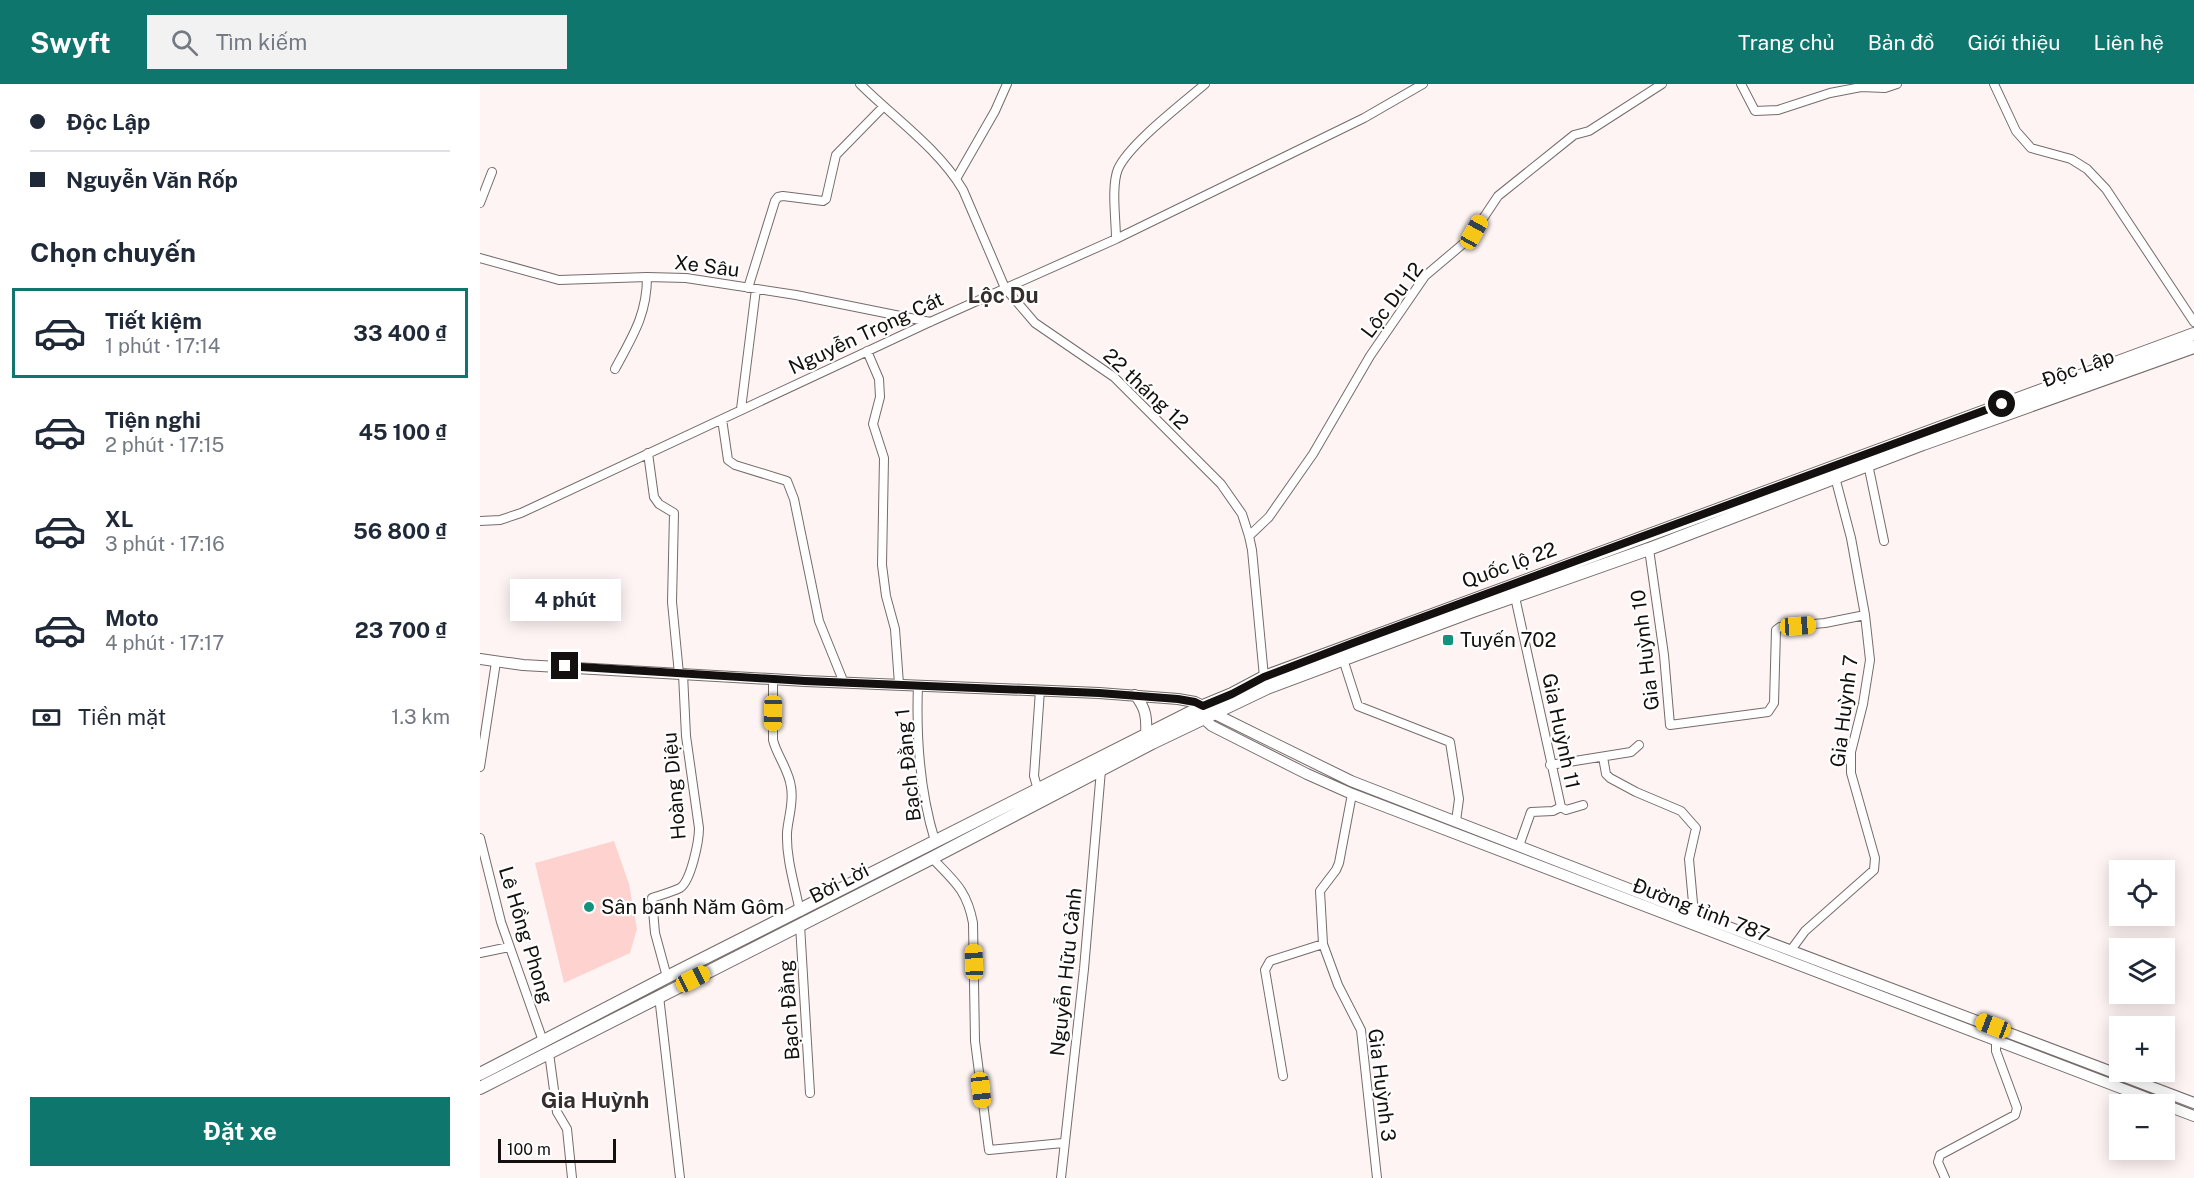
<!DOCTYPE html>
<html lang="vi">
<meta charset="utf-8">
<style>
body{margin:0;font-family:"Public Sans",sans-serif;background:#f2f2f3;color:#1f2937;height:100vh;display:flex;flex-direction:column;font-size:22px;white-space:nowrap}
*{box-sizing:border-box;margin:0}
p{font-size:20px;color:#747a83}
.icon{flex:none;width:33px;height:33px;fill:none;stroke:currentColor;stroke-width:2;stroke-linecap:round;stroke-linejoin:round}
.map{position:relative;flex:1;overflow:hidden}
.sheet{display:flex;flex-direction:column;background:#fff;width:480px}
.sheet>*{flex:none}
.hud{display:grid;align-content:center;height:132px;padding:0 30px;background:#fff}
.tools{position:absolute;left:1629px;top:776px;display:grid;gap:12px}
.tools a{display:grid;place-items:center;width:66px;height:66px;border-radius:0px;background:#fff;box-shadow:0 3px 15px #0003;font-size:30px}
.scale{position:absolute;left:18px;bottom:15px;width:118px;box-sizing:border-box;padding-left:6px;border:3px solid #13100f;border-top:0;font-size:16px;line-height:21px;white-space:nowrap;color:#13100f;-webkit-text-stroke:4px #fff;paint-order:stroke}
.end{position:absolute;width:27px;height:27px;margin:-14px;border:8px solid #13100f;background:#fff;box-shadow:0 0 0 3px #fff}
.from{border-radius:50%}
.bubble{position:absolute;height:42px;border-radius:0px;background:#fff;box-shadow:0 3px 15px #0003;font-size:20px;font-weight:700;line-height:42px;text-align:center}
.car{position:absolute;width:18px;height:36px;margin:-18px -9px;border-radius:8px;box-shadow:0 0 4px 2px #0007;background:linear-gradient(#f5c518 24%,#345 0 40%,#f5c518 0 76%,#345 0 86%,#f5c518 0)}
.hud b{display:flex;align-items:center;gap:21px;height:57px;font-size:22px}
.hud b+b{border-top:2px solid #e0e1e3}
.hud i{width:15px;height:15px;background:#1f2937}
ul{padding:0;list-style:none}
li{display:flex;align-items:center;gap:18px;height:90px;margin:0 12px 9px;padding:0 18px;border:3px solid transparent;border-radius:0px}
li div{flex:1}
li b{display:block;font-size:22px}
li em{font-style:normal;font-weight:700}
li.current{border-color:#0f766e}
li>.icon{width:54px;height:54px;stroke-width:1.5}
h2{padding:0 30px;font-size:27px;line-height:72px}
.pay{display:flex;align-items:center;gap:15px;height:66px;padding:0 30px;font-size:22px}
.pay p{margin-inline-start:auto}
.primary-button{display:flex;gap:12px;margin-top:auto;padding:12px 30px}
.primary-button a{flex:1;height:69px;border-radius:0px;background:#0f766e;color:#fff;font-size:24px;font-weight:700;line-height:69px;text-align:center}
header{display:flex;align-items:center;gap:36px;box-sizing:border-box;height:84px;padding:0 30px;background:#0f766e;color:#fff}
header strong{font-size:28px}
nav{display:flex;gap:33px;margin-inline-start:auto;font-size:21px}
.search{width:420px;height:54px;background:#f2f2f3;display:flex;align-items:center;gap:15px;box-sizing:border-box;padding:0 21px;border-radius:0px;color:#747a83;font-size:22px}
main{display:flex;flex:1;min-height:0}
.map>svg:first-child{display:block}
.green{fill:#fed2ce}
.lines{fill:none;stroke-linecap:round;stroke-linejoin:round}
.minor-casing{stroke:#756c6b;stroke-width:10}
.major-casing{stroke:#756c6b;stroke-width:12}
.highway-casing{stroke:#756c6b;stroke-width:14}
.minor{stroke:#fff;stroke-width:8}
.major{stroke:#fff;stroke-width:10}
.highway{stroke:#fff;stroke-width:12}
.route{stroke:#13100f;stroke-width:8}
.poi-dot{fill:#13937b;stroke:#fff;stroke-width:2}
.labels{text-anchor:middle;stroke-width:4.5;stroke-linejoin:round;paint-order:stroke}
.street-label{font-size:20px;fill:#13100f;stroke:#fff}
.poi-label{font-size:20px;fill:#13100f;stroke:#fff;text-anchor:start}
.quarter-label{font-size:22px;font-weight:bold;fill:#352e2d;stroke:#fff}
</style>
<header>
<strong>Swyft</strong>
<div class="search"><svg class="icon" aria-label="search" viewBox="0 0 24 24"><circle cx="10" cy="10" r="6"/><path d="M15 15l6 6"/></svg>Tìm kiếm</div>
<nav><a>Trang chủ</a><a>Bản đồ</a><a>Giới thiệu</a><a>Liên hệ</a></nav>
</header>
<main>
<section class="sheet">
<div class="hud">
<b><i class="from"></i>Độc Lập</b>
<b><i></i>Nguyễn Văn Rốp</b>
</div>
<h2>Chọn chuyến</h2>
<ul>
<li class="current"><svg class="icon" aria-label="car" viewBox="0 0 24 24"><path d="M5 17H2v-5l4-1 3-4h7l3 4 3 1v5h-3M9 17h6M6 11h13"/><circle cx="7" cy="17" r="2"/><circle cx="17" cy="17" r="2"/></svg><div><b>Tiết kiệm</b><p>1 phút · 17:14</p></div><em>33 400 ₫</em></li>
<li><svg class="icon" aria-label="car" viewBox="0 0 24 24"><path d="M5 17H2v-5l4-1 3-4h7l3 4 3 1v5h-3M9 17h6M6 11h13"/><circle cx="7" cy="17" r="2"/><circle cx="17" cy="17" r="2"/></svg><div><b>Tiện nghi</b><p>2 phút · 17:15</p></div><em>45 100 ₫</em></li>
<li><svg class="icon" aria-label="car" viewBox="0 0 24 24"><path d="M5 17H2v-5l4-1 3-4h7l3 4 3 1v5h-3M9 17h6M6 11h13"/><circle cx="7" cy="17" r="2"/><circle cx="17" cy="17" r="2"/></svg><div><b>XL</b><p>3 phút · 17:16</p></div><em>56 800 ₫</em></li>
<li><svg class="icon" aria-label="car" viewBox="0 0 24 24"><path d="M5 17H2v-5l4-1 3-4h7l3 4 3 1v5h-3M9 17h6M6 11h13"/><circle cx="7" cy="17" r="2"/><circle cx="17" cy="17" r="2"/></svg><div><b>Moto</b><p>4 phút · 17:17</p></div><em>23 700 ₫</em></li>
</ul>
<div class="pay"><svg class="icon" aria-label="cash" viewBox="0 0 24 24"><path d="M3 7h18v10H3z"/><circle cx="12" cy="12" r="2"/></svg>Tiền mặt<p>1.3 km</p></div>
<div class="primary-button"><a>Đặt xe</a></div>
</section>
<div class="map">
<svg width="1714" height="1094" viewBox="0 0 1714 1094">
<rect width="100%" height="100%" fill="#fef4f3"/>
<path class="green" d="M 134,757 L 149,800 L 157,845 L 150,869 L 84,899 L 55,779 Z"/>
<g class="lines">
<g class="minor-casing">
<path id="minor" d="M 380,0 C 414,34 458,64 483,106 L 525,204 L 555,239 L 634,293 L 741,400 L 762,430 L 769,452 L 772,466 L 784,593
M 1261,0 L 1275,27 L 1298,26 L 1350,9 L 1381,3 L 1405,4 L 1417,0
M 1514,0 L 1536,47 L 1551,64 L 1591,75 L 1607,85 L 1626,105 L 1714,238
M 476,95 L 515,27 L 527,0
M 0,119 L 12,88
M 636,155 C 636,136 631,102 638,85 C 649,60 703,19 725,0
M 0,174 L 79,196 L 167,193 L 206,194 L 316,211 L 450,238
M 268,204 L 295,117 L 298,113 L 303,112 L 343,117 L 346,115 L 356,71 L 403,23
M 387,267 L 399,295 L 400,313 L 393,340 L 404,374 L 402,481 L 406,512 L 415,545 L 419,600
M 135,285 C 152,253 167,231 167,193
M 261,325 L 276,205
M 242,335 L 248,376 L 255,381 L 307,397 L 314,415 L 339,537 L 364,599
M 168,369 L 174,413 L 179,420 L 194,429 L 192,518 L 199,590
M 1388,380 L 1404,457
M 0,437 L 20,436 L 41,429 L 450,238 L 636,155 L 884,34 L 943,0
M 769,452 L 789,433 L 833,370 L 890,272 L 945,192 L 984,159 L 994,148 L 1018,112 L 1094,51 L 1109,47 L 1182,0
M 1169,465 L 1184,571 L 1190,641 L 1288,628 L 1294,619 L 1296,546 L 1300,543 L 1345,539 L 1385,531
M 1035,513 L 1081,723
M 863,575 L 878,622 L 970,658 L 979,715 L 976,737
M 293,595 L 293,656 C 297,672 309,686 311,703 C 314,719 308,734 307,749 C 306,775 315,802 320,828
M 438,601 C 436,653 440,708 455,757
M 1123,673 L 1126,690 L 1130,694 L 1156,708 L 1201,727 L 1216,744 L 1209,775 L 1214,830
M 1070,681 L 1151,668 L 1159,661
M 0,683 L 16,578
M 558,706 L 554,692 L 560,606
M 872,710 L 859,779 L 856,786 L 840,807 L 843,860 L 858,901 L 881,946 L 897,1094
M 1081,723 L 1086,726 L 1103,721
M 0,754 L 21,838 L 63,957
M 1039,762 L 1051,728 L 1073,727 L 1081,723
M 452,774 C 474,797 487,806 493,839 L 495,957 L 509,1066 L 583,1059
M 320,841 L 330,1009
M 1311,866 L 1325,847 L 1394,786 L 1395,774 L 1371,689 L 1371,668 L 1383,620 L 1390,576 L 1385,531 L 1371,454 L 1355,393
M 0,869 L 29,863
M 187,893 L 175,849 L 172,814 C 181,811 192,808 200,804 C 211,797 219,757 219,744 L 206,652 L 203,590
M 179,912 L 200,1094
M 69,969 L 77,1028 L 87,1045 L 92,1094
M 803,992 L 785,886 L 790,877 L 843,860
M 581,1094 L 604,885 L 621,686
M 1465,1094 L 1458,1078 L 1460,1071 L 1535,1031 L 1537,1024 L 1516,967 L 1516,956"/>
</g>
<g class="major-casing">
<path id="major" d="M 0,575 L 43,581 L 325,597 L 619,609 L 698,615 L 715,618 L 723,622
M 655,611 C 666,624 667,634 666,651
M 735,630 L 871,697 L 1214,830 L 1714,1019
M 724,635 L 732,642 L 827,690 L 872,710 L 1714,1032"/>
</g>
<g class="highway-casing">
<path id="highway" d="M 0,990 L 187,893 L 723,622 L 752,610 L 784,593 L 1714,250
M 0,1004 L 452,774 L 672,659 L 787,604 L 993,527 L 1169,465 L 1443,360 L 1714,263"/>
</g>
<use href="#minor" class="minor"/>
<use href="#major" class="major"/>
<use href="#highway" class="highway"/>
</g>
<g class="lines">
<path class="route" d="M 85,582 L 325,597 L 619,609 L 698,615 L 715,618 L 723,622 L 752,610 L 784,593 L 873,559 L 1522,320"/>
</g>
<g class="poi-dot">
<rect x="962" y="550" width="12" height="12" rx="3"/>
<circle cx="109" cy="823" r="6"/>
</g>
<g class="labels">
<g class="street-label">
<text transform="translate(227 182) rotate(7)" y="7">Xe Sâu</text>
<text transform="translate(912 216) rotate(-53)" y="7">Lộc Du 12</text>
<text transform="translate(386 249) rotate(-25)" y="7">Nguyễn Trọng Cát</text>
<text transform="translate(1598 284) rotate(-20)" y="7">Độc Lập</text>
<text transform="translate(666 305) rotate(43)" y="7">22 tháng 12</text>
<text transform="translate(1029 481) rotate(-20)" y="7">Quốc lộ 22</text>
<text transform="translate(1165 566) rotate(-97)" y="7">Gia Huỳnh 10</text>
<text transform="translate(1364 627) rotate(-83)" y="7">Gia Huỳnh 7</text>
<text transform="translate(1081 647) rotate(78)" y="7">Gia Huỳnh 11</text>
<text transform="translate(428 681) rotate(-96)" y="7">Bạch Đằng 1</text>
<text transform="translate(194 702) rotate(-95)" y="7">Hoàng Diệu</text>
<text transform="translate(359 799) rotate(-27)" y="7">Bời Lời</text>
<text transform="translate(1221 826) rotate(21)" y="7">Đường tỉnh 787</text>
<text transform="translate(46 851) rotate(73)" y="7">Lê Hồng Phong</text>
<text transform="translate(586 888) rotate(-84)" y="7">Nguyễn Hữu Cảnh</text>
<text transform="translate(309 926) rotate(-94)" y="7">Bạch Đằng</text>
<text transform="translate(902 1001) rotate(83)" y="7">Gia Huỳnh 3</text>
</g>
<g class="poi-label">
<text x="980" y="563">Tuyến 702</text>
<text x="121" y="830">Sân banh Năm Gôm</text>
</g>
<g class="quarter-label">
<text x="523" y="219">Lộc Du</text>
<text x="115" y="1024">Gia Huỳnh</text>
</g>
</g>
</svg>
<div class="tools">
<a><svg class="icon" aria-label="locate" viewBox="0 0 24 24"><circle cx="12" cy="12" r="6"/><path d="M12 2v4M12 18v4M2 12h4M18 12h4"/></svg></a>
<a><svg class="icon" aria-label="layers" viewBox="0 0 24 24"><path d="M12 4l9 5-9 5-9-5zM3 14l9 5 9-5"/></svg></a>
<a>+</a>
<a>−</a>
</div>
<div class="scale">100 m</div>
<i class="end from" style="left:1522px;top:320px"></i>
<i class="end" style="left:85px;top:582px"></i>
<div class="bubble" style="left:30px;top:495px;width:111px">4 phút</div>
<i class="car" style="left:994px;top:148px;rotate:29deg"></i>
<i class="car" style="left:1318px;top:542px;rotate:86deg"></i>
<i class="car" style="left:293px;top:629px;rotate:181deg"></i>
<i class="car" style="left:494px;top:878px;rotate:358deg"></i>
<i class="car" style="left:213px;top:895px;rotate:63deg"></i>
<i class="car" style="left:1513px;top:942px;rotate:291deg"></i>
<i class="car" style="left:501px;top:1006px;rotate:173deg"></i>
</div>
</main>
